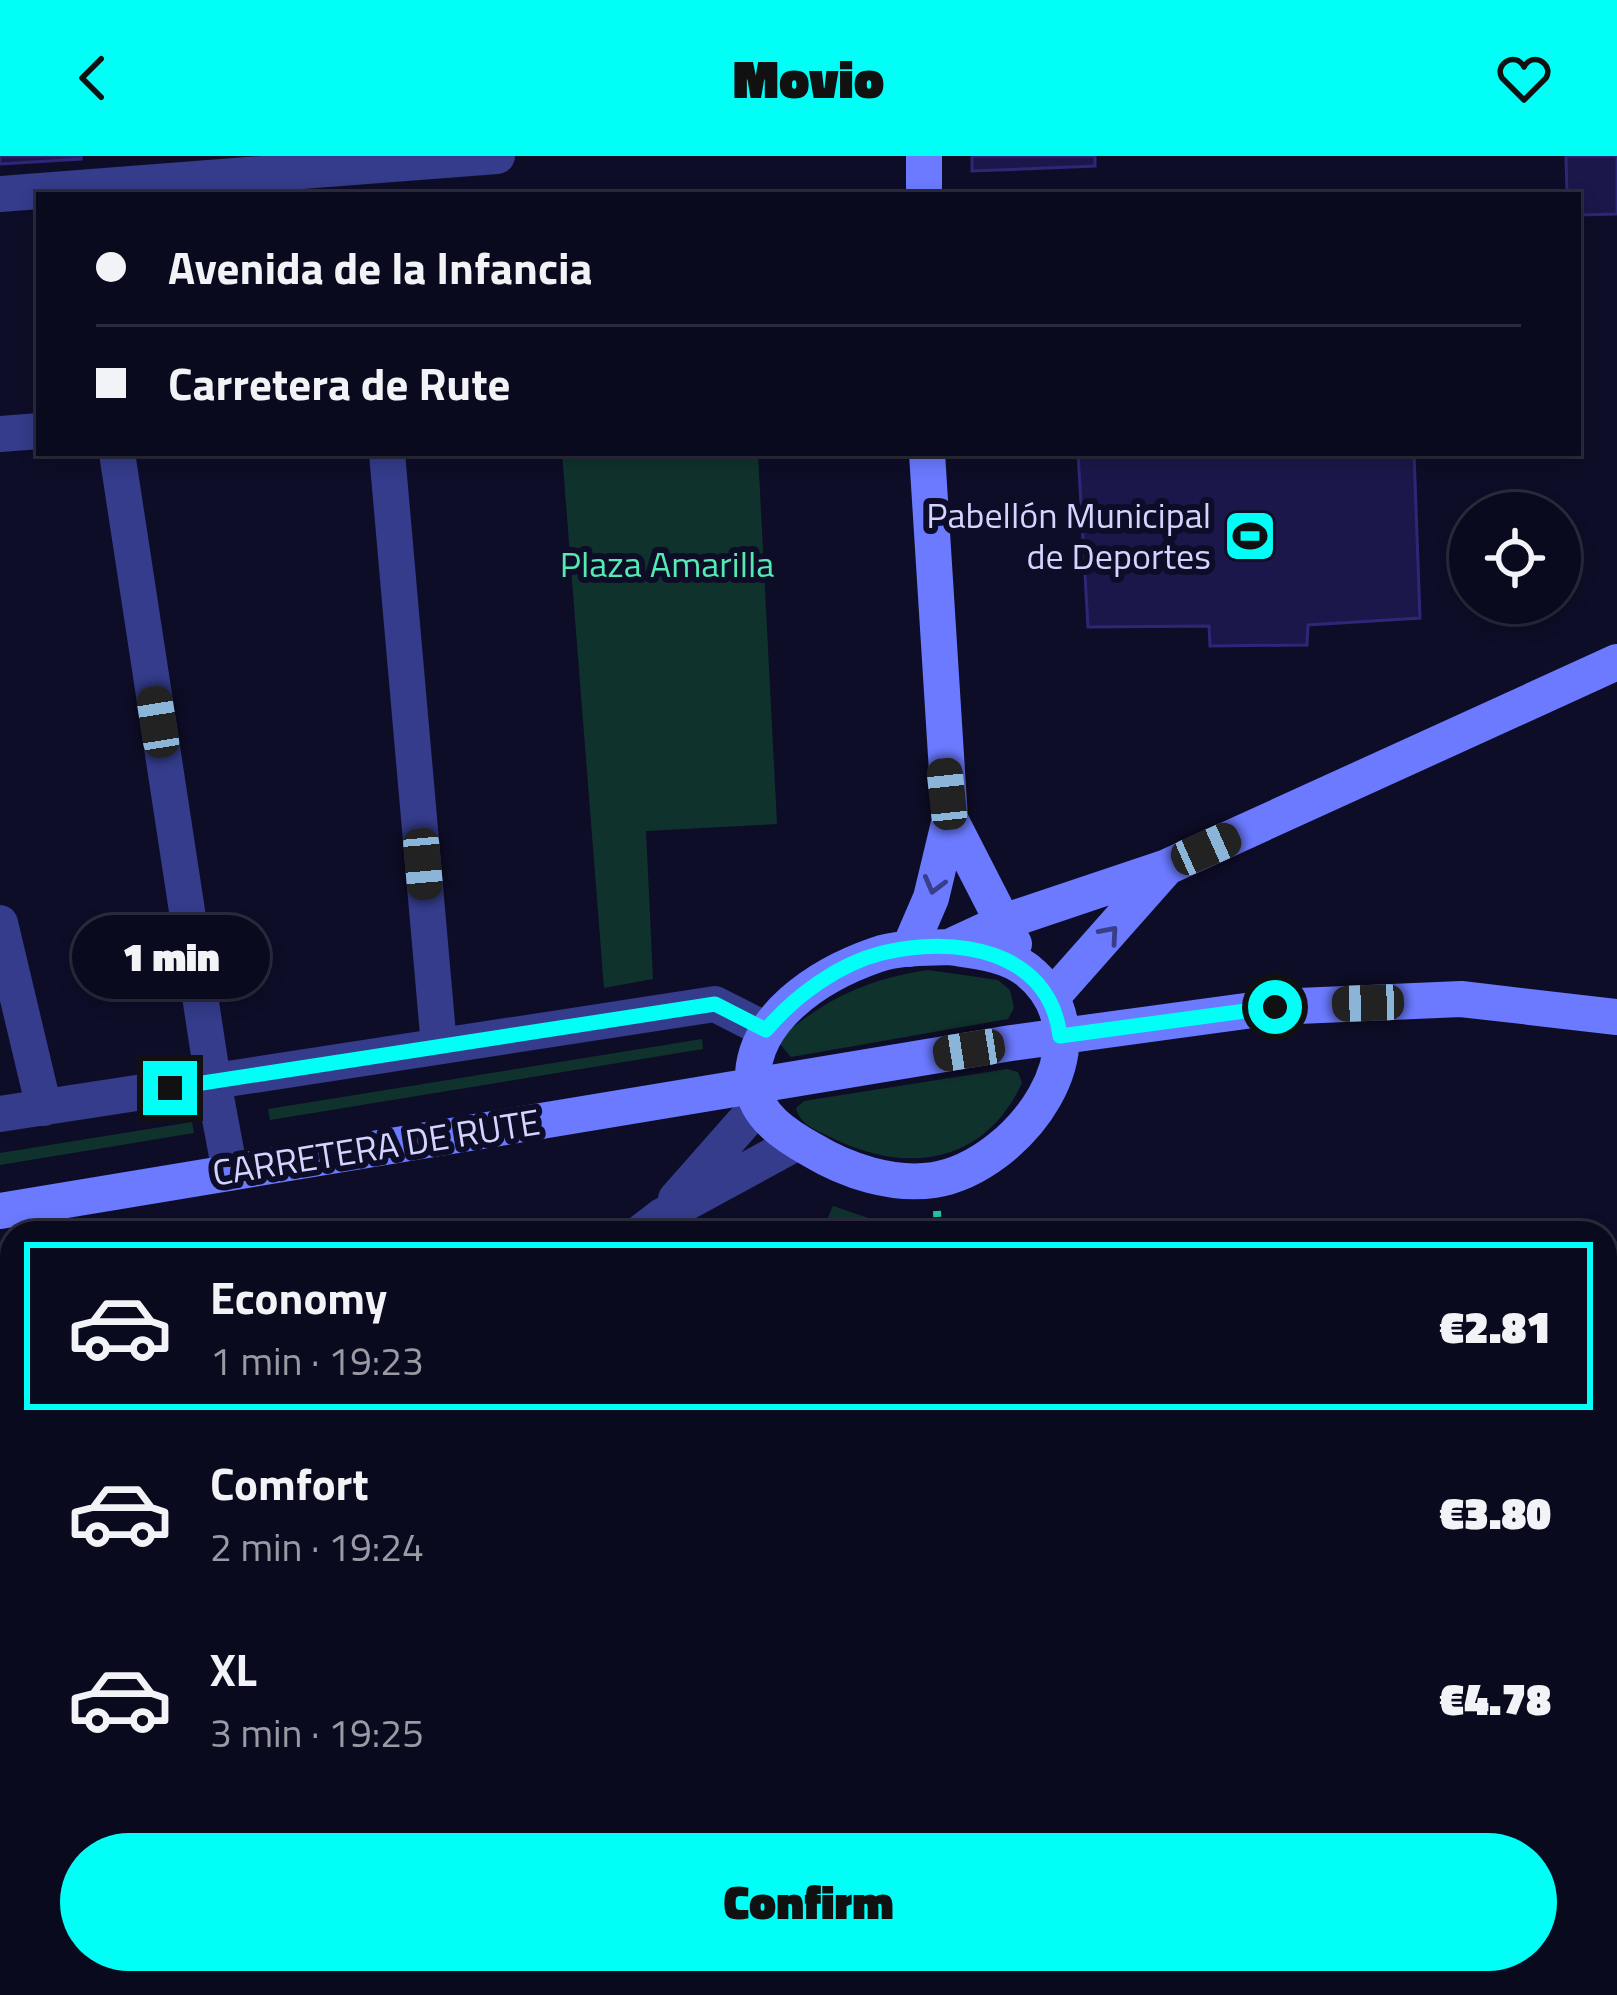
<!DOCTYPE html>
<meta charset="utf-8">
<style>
body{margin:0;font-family:"Titillium Web",sans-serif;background:#131327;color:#f1f3f6;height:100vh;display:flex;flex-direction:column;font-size:45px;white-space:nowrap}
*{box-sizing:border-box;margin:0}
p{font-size:39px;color:#999aa4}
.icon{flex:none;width:66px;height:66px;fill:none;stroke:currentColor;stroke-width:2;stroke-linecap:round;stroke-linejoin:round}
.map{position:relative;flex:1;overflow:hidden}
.details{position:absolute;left:0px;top:1065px;width:1617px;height:774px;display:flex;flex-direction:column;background:#0a0a1e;border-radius:36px 36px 0 0;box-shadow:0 6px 18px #0003,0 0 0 3px #2a2b3c}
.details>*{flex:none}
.hud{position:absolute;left:36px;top:36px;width:1545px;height:264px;border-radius:0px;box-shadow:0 6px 18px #0003,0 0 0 3px #2a2b3c;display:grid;align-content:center;height:264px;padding:0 60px;background:#0a0a1e}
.fabs{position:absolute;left:1449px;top:336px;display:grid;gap:24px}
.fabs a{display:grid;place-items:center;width:132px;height:132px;border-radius:50%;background:#0a0a1e;box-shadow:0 6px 18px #0003,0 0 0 3px #2a2b3c;font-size:60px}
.end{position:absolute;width:54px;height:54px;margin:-27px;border:15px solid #00fff7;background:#111;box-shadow:0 0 0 6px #111}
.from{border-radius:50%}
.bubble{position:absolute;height:84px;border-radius:42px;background:#0a0a1e;box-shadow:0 6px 18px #0003,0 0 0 3px #2a2b3c;font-size:39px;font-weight:800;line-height:84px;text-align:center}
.car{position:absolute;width:36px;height:72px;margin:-36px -18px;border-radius:15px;box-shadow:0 0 9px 3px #0007;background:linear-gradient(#222 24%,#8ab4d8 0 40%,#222 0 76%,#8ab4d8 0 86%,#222 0)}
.hud b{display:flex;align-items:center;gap:42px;height:114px;font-size:45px}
.hud b+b{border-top:3px solid #2a2b3c}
.hud i{width:30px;height:30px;background:#f1f3f6}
ul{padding:21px 0 0;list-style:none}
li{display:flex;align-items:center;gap:36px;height:168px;margin:0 24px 18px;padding:0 36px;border:6px solid transparent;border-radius:0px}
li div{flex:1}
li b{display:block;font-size:45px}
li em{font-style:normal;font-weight:800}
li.on{border-color:#00fff7}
li>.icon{width:108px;height:108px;stroke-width:1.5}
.primary-button{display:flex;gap:24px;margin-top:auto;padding:24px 60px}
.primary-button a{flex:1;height:138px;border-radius:72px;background:#00fff7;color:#111;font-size:48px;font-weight:800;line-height:138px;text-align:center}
header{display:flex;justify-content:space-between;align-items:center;height:156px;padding:0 60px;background:#00fff7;color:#111;font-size:54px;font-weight:800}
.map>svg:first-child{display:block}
.green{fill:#10322d}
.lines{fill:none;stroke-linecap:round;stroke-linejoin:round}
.stream{stroke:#07294c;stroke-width:12}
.building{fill:#1b174a;stroke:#2d2778;stroke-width:3}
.path{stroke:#24c3a5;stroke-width:8;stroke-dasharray:6 9;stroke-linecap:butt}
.street{stroke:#343c8b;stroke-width:36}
.secondary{stroke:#6b7aff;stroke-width:36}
.oneway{stroke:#383e89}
.route{stroke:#00fff7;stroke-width:15}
.labels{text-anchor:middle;stroke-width:12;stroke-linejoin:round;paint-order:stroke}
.poi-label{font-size:36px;fill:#d4d4ff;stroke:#0e0d28;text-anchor:end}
.park-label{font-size:36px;fill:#54eab1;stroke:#0e0d28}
.street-label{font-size:36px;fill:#d4d4ff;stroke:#0e0d28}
</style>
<header><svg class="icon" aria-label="back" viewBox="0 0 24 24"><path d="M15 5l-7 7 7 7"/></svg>Movio<svg class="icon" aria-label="heart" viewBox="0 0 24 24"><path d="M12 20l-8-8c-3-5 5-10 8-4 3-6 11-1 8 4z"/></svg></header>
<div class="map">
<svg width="1617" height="1839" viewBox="0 0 1617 1839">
<rect width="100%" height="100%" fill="#0e0d28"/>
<path class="green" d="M 562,297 L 758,297 L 777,668 L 646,675 L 653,823 L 604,832 Z
M 928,814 L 998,824 L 1010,834 L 1014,852 L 1008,863 L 791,901 L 780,888 L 786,877 C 829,841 872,822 928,814 Z
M 702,883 L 703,893 L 270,964 L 268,953 Z
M 1007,913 L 1018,916 L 1022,927 C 984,1009 906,1019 830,981 C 815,973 801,970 796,952 L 804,945 Z
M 192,966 L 194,977 L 0,1009 L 0,997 Z
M 833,1050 L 913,1077 L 821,1077 Z
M 1605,1432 L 1617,1432 L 1617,1776 L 1605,1772 Z
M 12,1765 L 12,1827 L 1122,1827 L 1107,1839 L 0,1839 L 0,1766 Z"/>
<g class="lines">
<path class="stream" d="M 1605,1614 L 1617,1616
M 224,1827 L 272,1839
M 99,1839 L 141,1827
M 802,1839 L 814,1827"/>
</g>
<path class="building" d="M 0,0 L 81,0 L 81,3 L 0,8 Z
M 972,0 L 1095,0 L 1095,10 L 972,15 Z
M 1566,0 L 1617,0 L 1617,58 L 1578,59 L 1578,39 L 1567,39 Z
M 1078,297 L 1414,297 L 1420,462 L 1308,469 L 1307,489 L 1210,490 L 1209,470 L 1088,471 Z"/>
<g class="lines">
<path class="path" d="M 937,1055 L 938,1077
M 566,1839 L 578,1827"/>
<path class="street" d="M 0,38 L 497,0
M 0,278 L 39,275
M 117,297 L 213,925 L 230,1016
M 387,297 L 439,890
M 0,767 L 44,952
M 0,958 L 715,848 L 766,874
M 676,1043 L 758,950
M 640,1077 L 662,1060 L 798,986
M 1607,1424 L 1617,1394
M 0,1591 L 12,1580"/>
<path class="secondary" d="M 924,0 L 924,39
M 950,663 L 1014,788
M 949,791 C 975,795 1005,797 1027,814 C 1114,884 1019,1010 934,1024 C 892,1030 847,1015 812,994 C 787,980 755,960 753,929 C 749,862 821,818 876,799 C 899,791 925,792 949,791 Z
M 949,791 L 1003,766 L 1167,711 L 1617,506
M 909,793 L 931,742 L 950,663 L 927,297
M 1051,842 L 1167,711
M 0,1055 L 1011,887 L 1275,851 L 1461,843 L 1617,861"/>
</g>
<defs><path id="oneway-chevron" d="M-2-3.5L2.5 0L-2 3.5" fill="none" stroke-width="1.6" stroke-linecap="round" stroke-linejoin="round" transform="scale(3)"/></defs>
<g class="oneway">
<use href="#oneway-chevron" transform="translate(934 729) rotate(105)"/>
<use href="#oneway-chevron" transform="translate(1110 778) rotate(-49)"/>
</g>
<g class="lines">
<path class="route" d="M 170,932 L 715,848 L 766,874 C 795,840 838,808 882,797 C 954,779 1049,793 1060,880 L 1275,851"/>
</g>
<defs>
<g id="stadium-square" transform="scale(2.7)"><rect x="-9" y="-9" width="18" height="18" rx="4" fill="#00fff7" stroke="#0e0d28"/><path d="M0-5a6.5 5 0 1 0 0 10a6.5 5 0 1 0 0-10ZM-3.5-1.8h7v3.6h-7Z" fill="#111"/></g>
</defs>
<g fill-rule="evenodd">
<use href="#stadium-square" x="1250" y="380"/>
</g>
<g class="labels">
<g class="poi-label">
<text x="1211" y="372">Pabellón Municipal<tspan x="1211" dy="41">de Deportes</tspan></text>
</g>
<g class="park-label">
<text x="667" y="421">Plaza Amarilla</text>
</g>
<g class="street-label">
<text transform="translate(376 991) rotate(-9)" y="13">CARRETERA DE RUTE</text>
</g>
</g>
</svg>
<div class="fabs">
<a><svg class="icon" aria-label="locate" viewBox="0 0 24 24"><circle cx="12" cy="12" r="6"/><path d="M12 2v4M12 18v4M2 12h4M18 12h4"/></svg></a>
</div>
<i class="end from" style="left:1275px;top:851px"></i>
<i class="end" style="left:170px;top:932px"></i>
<div class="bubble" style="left:72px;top:759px;width:198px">1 min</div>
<i class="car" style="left:158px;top:566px;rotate:351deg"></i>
<i class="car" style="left:947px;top:638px;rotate:354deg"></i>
<i class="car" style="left:1206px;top:693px;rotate:66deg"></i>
<i class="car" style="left:423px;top:708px;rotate:175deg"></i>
<i class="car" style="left:1368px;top:847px;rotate:268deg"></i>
<i class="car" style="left:969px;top:894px;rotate:261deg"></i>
<div class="hud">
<b><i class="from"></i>Avenida de la Infancia</b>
<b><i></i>Carretera de Rute</b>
</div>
<section class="details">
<ul>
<li class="on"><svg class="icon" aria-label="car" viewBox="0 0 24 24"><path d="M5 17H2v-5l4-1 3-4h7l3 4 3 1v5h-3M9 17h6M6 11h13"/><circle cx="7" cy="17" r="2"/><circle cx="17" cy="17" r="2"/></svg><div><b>Economy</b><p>1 min · 19:23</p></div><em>€2.81</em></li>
<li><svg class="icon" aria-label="car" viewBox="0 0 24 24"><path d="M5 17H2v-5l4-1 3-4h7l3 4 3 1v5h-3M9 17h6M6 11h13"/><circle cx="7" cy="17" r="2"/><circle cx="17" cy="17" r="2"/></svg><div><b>Comfort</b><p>2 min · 19:24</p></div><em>€3.80</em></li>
<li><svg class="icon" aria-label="car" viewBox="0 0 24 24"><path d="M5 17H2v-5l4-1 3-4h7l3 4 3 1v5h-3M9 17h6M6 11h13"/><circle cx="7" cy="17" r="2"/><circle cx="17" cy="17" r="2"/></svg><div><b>XL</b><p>3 min · 19:25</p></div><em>€4.78</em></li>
</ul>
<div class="primary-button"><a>Confirm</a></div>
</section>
</div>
